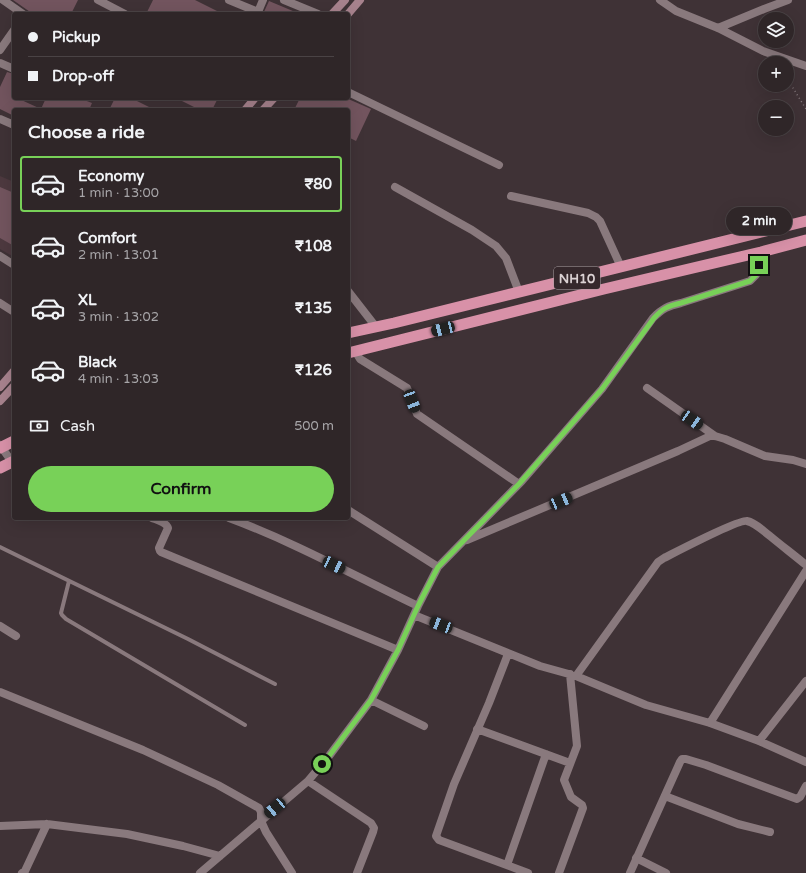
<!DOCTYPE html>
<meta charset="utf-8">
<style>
body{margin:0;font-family:"Varela Round",sans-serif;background:#3b3234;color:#f1f3f6;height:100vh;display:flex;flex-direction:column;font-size:15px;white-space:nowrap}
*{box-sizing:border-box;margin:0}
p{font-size:13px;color:#a7a5a8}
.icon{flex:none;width:22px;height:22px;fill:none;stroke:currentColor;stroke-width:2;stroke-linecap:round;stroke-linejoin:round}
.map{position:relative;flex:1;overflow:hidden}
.sheet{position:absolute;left:12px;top:108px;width:338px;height:412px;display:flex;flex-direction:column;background:#2f2628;border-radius:4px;box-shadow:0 4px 16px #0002,0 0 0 1px #4a4345}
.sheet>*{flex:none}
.hud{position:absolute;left:12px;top:12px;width:338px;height:88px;border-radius:4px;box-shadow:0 4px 16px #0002,0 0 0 1px #4a4345;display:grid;align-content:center;height:88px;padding:0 16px;background:#2f2628}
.tools{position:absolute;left:758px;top:12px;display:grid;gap:8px}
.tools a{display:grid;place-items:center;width:36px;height:36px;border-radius:50%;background:#2f2628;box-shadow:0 4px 16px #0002,0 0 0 1px #4a4345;font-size:20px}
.end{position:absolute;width:18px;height:18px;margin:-9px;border:5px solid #78d158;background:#111;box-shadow:0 0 0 2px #111}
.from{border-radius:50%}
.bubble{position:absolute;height:28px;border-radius:14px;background:#2f2628;box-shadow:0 4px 16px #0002,0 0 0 1px #4a4345;font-size:13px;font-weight:800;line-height:28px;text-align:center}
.car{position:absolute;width:12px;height:24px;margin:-12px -6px;border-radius:5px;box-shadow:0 0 3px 1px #0007;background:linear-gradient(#222 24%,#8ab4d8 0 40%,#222 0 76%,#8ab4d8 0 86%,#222 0)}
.hud b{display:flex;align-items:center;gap:14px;height:38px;font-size:15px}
.hud b+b{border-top:1px solid #4a4345}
.hud i{width:10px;height:10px;background:#f1f3f6}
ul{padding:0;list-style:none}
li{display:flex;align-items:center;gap:12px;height:56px;margin:0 8px 6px;padding:0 8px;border:2px solid transparent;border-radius:4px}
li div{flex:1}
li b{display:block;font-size:15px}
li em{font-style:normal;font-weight:800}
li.selected{border-color:#78d158}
li>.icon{width:36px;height:36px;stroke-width:1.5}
h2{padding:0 16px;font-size:18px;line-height:48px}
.pay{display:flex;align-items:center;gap:10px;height:44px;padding:0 16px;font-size:15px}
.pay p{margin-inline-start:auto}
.primary-button{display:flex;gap:8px;margin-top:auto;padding:8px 16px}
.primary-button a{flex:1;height:46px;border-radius:24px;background:#78d158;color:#111;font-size:16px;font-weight:800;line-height:46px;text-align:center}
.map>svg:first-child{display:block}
.built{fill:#4d393f}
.building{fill:#72545e}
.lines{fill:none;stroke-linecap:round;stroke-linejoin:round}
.path{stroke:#82767a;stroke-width:1.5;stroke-dasharray:1 3;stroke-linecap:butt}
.service{stroke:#89797d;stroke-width:4}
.minor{stroke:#89797d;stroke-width:8}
.tertiary{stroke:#89797d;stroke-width:8}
.secondary{stroke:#a7828d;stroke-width:8}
.trunk{stroke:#d891a8;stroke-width:11}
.route{stroke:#78d158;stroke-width:5}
.labels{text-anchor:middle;stroke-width:4;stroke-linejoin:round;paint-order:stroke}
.shield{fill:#35282c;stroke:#a89ea1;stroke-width:1}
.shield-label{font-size:13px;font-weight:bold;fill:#dad1d3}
</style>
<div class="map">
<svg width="806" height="873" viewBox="0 0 806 873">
<rect width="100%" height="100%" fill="#3f3236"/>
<path class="built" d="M 0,176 L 14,182 L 14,257 L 0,249 Z"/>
<path class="building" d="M 13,0 L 78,0 L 71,14 L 33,14 Z
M 153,0 L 195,0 L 223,14 L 146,14 Z
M 269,1 L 300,14 L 263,14 Z
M 7,72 L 14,74 L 14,98 L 17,98 L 41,109 L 46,98 L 79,98 L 92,103 L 89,110 L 14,110 L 14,116 L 0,109 L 0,87 Z
M 115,98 L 131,98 L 155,110 L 109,110 Z
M 176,98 L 218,98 L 212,110 L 200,110 Z
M 300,98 L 346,98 L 371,109 L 356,141 L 348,137 L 348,110 L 294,110 Z
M 0,187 L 14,193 L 14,246 L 0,238 Z"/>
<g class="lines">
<path class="path" d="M 787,82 L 793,88 L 806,109"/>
<path class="service" d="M 0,547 L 188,639 L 275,684
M 69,581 L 61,613 L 62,615 L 66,619 L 245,725"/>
<path class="minor" d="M 3,0 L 23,14
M 98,0 L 125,14
M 229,0 L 258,12 L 263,0
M 284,0 L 318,14
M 660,0 L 676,11 L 718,28 L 763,51 L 806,66
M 718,28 L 764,9 L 788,0
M 0,50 L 14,30
M 0,63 L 14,69
M 348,92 L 499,165
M 395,187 L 472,230 L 496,246 L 506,258 L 519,292
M 511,196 L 588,213 L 596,217 L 600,221 L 621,267
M 0,256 L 14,265
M 0,303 L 14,312
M 355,351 L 360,359 L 407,388 L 417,414 L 519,484
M 647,388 L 715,436
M 0,445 L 12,462 L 14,463
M 348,510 L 438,567
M 152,518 C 157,520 166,522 168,528 L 159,548 L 160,551 L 161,552 L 398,650
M 229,518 C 294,542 355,576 418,606
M 467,540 L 678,451 L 710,436 L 715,436 L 725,439 L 765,456 L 793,460 L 806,464
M 414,615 L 540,666 L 576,676 L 646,705 L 710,723 L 759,741 L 806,762
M 0,626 L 16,636
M 508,654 L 489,703 L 454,784 L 436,836 L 439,840 L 528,873
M 576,676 L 658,562 L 664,558 C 676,552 739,519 747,521 C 756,523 763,531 770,536 C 782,546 794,555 806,565
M 0,692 L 143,750 L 218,785 L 259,808 L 261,812 L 261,821 L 266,832 L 292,873
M 371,700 L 424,726
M 710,723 L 806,571
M 477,729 L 570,763
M 759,741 L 806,681
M 308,781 L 371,823 L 374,828 L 373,832 L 357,873
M 665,796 L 738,824 L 770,832
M 0,826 L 47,824 L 127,834 L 183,846 L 220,856
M 636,858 L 666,873
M 507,865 L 546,754
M 22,873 L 25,871 L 47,824
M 200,873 L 308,781 L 329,756 L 371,700 L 398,650 L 418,606 L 438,567 L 522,481 L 602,389 L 653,318 C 663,308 668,306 681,303 L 750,281 L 756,275 L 761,252
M 559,873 L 583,808 L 582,805 L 571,797 L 564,780 L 577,746 L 570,674
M 630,873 L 680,762 L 682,759 L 686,759 L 706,765 L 797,799 L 800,797 L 806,786"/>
<path class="tertiary" d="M 0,119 L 14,125
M 348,291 L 376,327"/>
<path class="secondary" d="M 332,14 L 345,0
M 348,14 L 360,0
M 245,110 L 255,98
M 263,110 L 274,98
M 0,387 L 14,371
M 0,401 L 14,386"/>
<path class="trunk" d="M 348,333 L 394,323 L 806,221
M 348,353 L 604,289 L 761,252 L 806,240
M 0,448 L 14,441
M 0,468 L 14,461"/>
</g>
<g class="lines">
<path class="route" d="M 322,764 L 329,756 L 371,700 L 398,650 L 418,606 L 438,567 L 519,484 L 602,389 L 654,318 C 663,308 668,306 681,303 L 750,281 L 756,275 L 759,265"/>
</g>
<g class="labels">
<rect class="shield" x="554" y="267" width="46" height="22" rx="3"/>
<g class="shield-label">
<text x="577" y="283">NH10</text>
</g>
</g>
</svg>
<div class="tools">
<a><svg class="icon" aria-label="layers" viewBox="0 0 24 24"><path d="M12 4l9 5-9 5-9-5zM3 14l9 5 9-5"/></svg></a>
<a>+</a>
<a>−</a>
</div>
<i class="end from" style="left:322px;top:764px"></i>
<i class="end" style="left:759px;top:265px"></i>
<div class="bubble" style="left:726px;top:207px;width:66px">2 min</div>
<i class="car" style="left:443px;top:329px;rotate:256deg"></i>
<i class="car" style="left:412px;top:401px;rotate:159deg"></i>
<i class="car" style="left:692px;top:420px;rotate:124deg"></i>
<i class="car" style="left:561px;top:501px;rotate:67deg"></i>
<i class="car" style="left:334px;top:565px;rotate:115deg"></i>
<i class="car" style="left:441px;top:625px;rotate:291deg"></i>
<i class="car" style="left:275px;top:808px;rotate:230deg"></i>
<div class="hud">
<b><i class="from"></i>Pickup</b>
<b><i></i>Drop-off</b>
</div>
<section class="sheet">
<h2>Choose a ride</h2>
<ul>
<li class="selected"><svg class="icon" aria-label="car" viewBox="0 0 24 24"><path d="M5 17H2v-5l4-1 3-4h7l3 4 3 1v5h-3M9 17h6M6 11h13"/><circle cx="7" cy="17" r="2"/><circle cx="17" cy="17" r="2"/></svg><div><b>Economy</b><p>1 min · 13:00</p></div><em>₹80</em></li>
<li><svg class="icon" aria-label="car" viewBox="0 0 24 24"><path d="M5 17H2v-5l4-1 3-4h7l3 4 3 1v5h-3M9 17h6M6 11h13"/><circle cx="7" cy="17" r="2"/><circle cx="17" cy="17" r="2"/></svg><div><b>Comfort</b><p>2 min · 13:01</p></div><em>₹108</em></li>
<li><svg class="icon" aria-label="car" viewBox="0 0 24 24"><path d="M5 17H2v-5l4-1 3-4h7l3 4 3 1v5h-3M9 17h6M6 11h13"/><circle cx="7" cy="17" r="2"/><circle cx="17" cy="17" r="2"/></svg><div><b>XL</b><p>3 min · 13:02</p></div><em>₹135</em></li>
<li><svg class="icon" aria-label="car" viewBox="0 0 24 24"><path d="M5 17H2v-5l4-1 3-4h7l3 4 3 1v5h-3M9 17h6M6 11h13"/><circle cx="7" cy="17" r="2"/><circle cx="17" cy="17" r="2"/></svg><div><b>Black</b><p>4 min · 13:03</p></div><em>₹126</em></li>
</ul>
<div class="pay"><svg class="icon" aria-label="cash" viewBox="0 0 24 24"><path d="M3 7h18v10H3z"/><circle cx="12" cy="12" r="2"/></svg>Cash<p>500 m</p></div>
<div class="primary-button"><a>Confirm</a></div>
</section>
</div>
